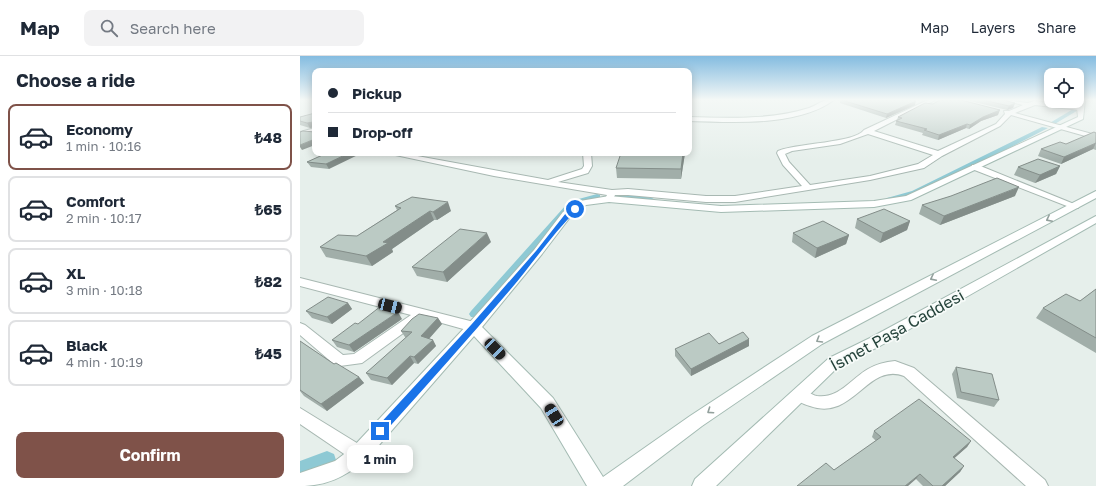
<!DOCTYPE html>
<meta charset="utf-8">
<style>
body{margin:0;font-family:"Golos Text",sans-serif;background:#f2f2f3;color:#1f2937;height:100vh;display:flex;flex-direction:column;font-size:15px;white-space:nowrap}
*{box-sizing:border-box;margin:0}
p{font-size:13px;color:#747a83}
.icon{flex:none;width:22px;height:22px;fill:none;stroke:currentColor;stroke-width:2;stroke-linecap:round;stroke-linejoin:round}
.map{position:relative;flex:1;overflow:hidden}
.drawer{display:flex;flex-direction:column;background:#fff;width:300px}
.drawer>*{flex:none}
.top-card{position:absolute;left:12px;top:12px;width:380px;height:88px;border-radius:8px;box-shadow:0 2px 10px #0003;display:grid;align-content:center;height:88px;padding:0 16px;background:#fff}
.buttons{position:absolute;left:744px;top:12px;display:grid;gap:8px}
.buttons a{display:grid;place-items:center;width:40px;height:40px;border-radius:8px;background:#fff;box-shadow:0 2px 10px #0003;font-size:20px}
.end{position:absolute;width:18px;height:18px;margin:-9px;border:5px solid #1a73e8;background:#fff;box-shadow:0 0 0 2px #fff}
.from{border-radius:50%}
.bubble{position:absolute;height:28px;border-radius:8px;background:#fff;box-shadow:0 2px 10px #0003;font-size:13px;font-weight:700;line-height:28px;text-align:center}
.car{position:absolute;width:12px;height:24px;margin:-12px -6px;border-radius:5px;box-shadow:0 0 3px 1px #0007;background:linear-gradient(#222 24%,#8ab4d8 0 40%,#222 0 76%,#8ab4d8 0 86%,#222 0)}
.top-card b{display:flex;align-items:center;gap:14px;height:38px;font-size:15px}
.top-card b+b{border-top:1px solid #e0e1e3}
.top-card i{width:10px;height:10px;background:#1f2937}
ul{padding:0;list-style:none}
li{display:flex;align-items:center;gap:12px;height:66px;margin:0 8px 6px;padding:0 8px;border:2px solid #e0e1e3;border-radius:8px}
li div{flex:1}
li b{display:block;font-size:15px}
li em{font-style:normal;font-weight:700}
li.on{border-color:#7f5249}
li>.icon{width:36px;height:36px;stroke-width:1.5}
h2{padding:0 16px;font-size:18px;line-height:48px}
.cta{display:flex;gap:8px;margin-top:auto;padding:8px 16px}
.cta a{flex:1;height:46px;border-radius:8px;background:#7f5249;color:#fff;font-size:16px;font-weight:700;line-height:46px;text-align:center}
header{display:flex;align-items:center;gap:24px;box-sizing:border-box;height:56px;padding:0 20px;background:#fff;border-bottom:1px solid #e0e1e3}
header strong{font-size:19px}
nav{display:flex;gap:22px;margin-inline-start:auto;font-size:14px}
.search{width:280px;height:36px;background:#f2f2f3;display:flex;align-items:center;gap:10px;box-sizing:border-box;padding:0 14px;border-radius:8px;color:#747a83;font-size:15px}
main{display:flex;flex:1;min-height:0}
.map>svg:first-child{display:block}
.lines{fill:none;stroke-linecap:round;stroke-linejoin:round}
.canal{fill:#8ec9d4;fill-rule:evenodd}
.street-casing{stroke:#a8b8b2;stroke-width:2}
.secondary-casing{stroke:#a4bbb3;stroke-width:2}
.street{fill:#fff;fill-rule:evenodd}
.secondary{fill:#fff;fill-rule:evenodd}
.wall{fill:#a1aea9}
.shaded-wall{fill:#838d89}
.building{fill:#bbcac4;stroke:#838d89}
.oneway{stroke:#92a09c}
.route{fill:#1a73e8}
.labels{text-anchor:middle;stroke-width:3.5;stroke-linejoin:round;paint-order:stroke}
.near-street-label{font-size:16px;fill:#24423a;stroke:#f7fbf9}
</style>
<header>
<strong>Map</strong>
<div class="search"><svg class="icon" aria-label="search" viewBox="0 0 24 24"><circle cx="10" cy="10" r="6"/><path d="M15 15l6 6"/></svg>Search here</div>
<nav><a>Map</a><a>Layers</a><a>Share</a></nav>
</header>
<main>
<section class="drawer">
<h2>Choose a ride</h2>
<ul>
<li class="on"><svg class="icon" aria-label="car" viewBox="0 0 24 24"><path d="M5 17H2v-5l4-1 3-4h7l3 4 3 1v5h-3M9 17h6M6 11h13"/><circle cx="7" cy="17" r="2"/><circle cx="17" cy="17" r="2"/></svg><div><b>Economy</b><p>1 min · 10:16</p></div><em>₺48</em></li>
<li><svg class="icon" aria-label="car" viewBox="0 0 24 24"><path d="M5 17H2v-5l4-1 3-4h7l3 4 3 1v5h-3M9 17h6M6 11h13"/><circle cx="7" cy="17" r="2"/><circle cx="17" cy="17" r="2"/></svg><div><b>Comfort</b><p>2 min · 10:17</p></div><em>₺65</em></li>
<li><svg class="icon" aria-label="car" viewBox="0 0 24 24"><path d="M5 17H2v-5l4-1 3-4h7l3 4 3 1v5h-3M9 17h6M6 11h13"/><circle cx="7" cy="17" r="2"/><circle cx="17" cy="17" r="2"/></svg><div><b>XL</b><p>3 min · 10:18</p></div><em>₺82</em></li>
<li><svg class="icon" aria-label="car" viewBox="0 0 24 24"><path d="M5 17H2v-5l4-1 3-4h7l3 4 3 1v5h-3M9 17h6M6 11h13"/><circle cx="7" cy="17" r="2"/><circle cx="17" cy="17" r="2"/></svg><div><b>Black</b><p>4 min · 10:19</p></div><em>₺45</em></li>
</ul>
<div class="cta"><a>Confirm</a></div>
</section>
<div class="map">
<svg width="796" height="430" viewBox="0 0 796 430">
<rect width="100%" height="100%" fill="#e6efeb"/>
<g class="lines">
<path class="canal" d="M 775,52 L 780,53 L 753,69 L 748,68 Z
M 742,71 L 748,72 L 618,139 L 590,147 L 585,144 L 587,142 L 612,135 Z
M 322,137 L 352,142 L 357,145 L 352,148 L 319,142 L 319,138 Z
M 297,138 L 300,139 L 300,143 L 281,148 L 272,153 L 181,261 L 171,261 L 169,258 L 171,255 L 266,149 L 275,144 Z
M 27,395 L 34,398 L 36,404 L 34,410 L 0,423 L 0,405 Z"/>
<g class="street-casing">
<path id="street" d="M 526,44 L 534,44 C 497,71 433,66 389,65 L 389,61 C 429,62 471,64 509,52 C 515,50 520,46 526,44 Z
M 628,44 L 635,44 L 574,75 L 638,95 L 696,68 L 705,58 L 704,55 L 709,55 L 723,49 L 704,44 L 728,47 L 737,44 L 745,44 L 741,46 L 783,52 L 780,54 L 735,49 L 715,57 L 796,79 L 796,83 L 711,59 L 700,70 L 642,100 L 624,112 L 570,124 L 435,146 L 406,146 L 328,139 L 315,139 L 312,145 L 309,146 L 305,143 L 307,139 L 194,120 L 86,97 L 101,97 L 248,124 L 282,113 L 284,110 L 283,97 L 291,97 L 292,110 L 288,117 L 258,126 L 312,134 L 328,133 L 406,140 L 435,140 L 502,130 L 483,109 L 477,97 L 478,95 C 497,87 555,87 564,74 ZM 568,78 L 633,99 L 618,108 L 570,120 L 510,129 L 489,106 L 485,98 L 492,95 L 540,88 Z
M 15,72 L 15,76 L 0,80 L 0,76 Z
M 672,109 L 678,109 L 779,150 L 778,152 L 772,152 L 672,113 Z
M 0,222 L 174,266 L 179,268 L 180,271 L 179,274 L 174,276 L 124,262 L 62,307 L 40,310 L 35,309 L 0,279 L 0,267 L 5,269 L 43,299 L 54,298 L 111,259 L 0,230 Z
M 595,305 L 614,312 L 745,424 L 748,430 L 726,430 L 604,320 C 567,306 553,366 510,350 C 503,348 496,345 493,338 L 495,334 L 500,332 C 506,334 511,339 517,340 C 539,343 552,322 568,313 C 577,308 585,306 595,305 Z
M 0,352 L 65,392 L 67,398 L 65,404 L 59,406 L 53,404 L 0,368 Z"/>
</g>
<g class="secondary-casing">
<path id="secondary" d="M 779,44 L 785,44 L 783,63 L 611,144 L 574,151 L 421,156 L 309,146 L 286,149 L 271,160 L 242,198 L 182,271 L 253,342 L 303,421 L 390,360 L 512,280 L 796,135 L 796,142 L 522,288 L 402,370 L 323,430 L 287,430 L 241,352 L 174,280 L 66,404 C 44,421 27,430 0,430 L 0,417 L 35,405 L 52,392 L 169,267 L 234,194 L 263,156 L 280,145 L 309,140 L 421,150 L 574,145 L 606,140 L 778,61 L 777,52 Z
M 796,160 L 796,167 L 580,290 L 539,310 L 416,430 L 392,430 L 395,423 L 529,302 L 570,282 Z"/>
</g>
<use href="#street" class="street"/>
<use href="#secondary" class="secondary"/>
</g>
<path class="wall" d="M 540,44 L 613,44 L 615,49 L 586,62 L 540,47 Z
M 666,44 L 706,44 L 705,45 L 715,47 L 713,52 L 707,54 Z
M 633,48 L 698,59 L 681,65 L 669,73 L 666,72 L 638,84 L 622,79 L 623,77 L 595,69 L 598,61 Z
M 15,57 L 15,71 L 10,72 L 0,69 L 0,61 Z
M 796,77 L 796,94 L 793,93 L 761,108 L 738,100 L 741,93 L 766,88 Z
M 27,97 L 29,113 L 11,111 L 7,106 Z
M 385,97 L 381,123 L 317,122 L 316,112 Z
M 760,110 L 756,118 L 735,127 L 714,119 L 718,111 Z
M 715,140 L 640,169 L 619,158 L 622,149 Z
M 95,150 L 151,155 L 137,164 L 134,164 L 92,193 L 93,196 L 72,210 L 26,201 L 20,191 L 57,180 L 97,154 Z
M 557,163 L 610,165 L 607,174 L 580,187 L 555,172 Z
M 493,177 L 549,179 L 546,188 L 515,202 L 492,186 Z
M 191,186 L 147,226 L 117,220 L 112,211 Z
M 796,233 L 796,297 L 736,262 L 743,252 L 780,245 Z
M 48,247 L 52,253 L 32,268 L 12,262 L 6,255 Z
M 138,262 L 142,268 L 129,283 L 133,284 L 136,290 L 118,308 L 114,307 L 92,329 L 71,324 L 66,317 L 106,282 L 105,281 L 101,275 Z
M 102,263 L 54,296 L 37,291 L 32,284 Z
M 449,283 L 449,290 L 391,320 L 375,300 L 375,293 Z
M 0,285 L 34,308 L 59,321 L 64,327 L 27,355 L 4,340 L 0,335 Z
M 656,311 L 699,344 L 694,351 L 657,342 L 652,318 Z
M 574,375 L 671,385 L 667,391 L 654,402 L 664,410 L 660,416 L 645,430 L 623,430 L 616,423 L 534,414 L 576,385 L 572,381 Z"/>
<path class="shaded-wall" d="M 616,45 L 615,49 L 586,62 L 587,58 Z
M 715,47 L 713,52 L 707,54 L 709,50 Z
M 700,54 L 698,59 L 681,65 L 669,73 L 670,69 L 683,61 Z
M 13,66 L 15,71 L 10,72 L 7,67 Z
M 667,68 L 666,72 L 638,84 L 639,79 Z
M 15,83 L 15,89 L 2,94 L 0,91 L 0,89 Z
M 796,87 L 793,93 L 761,108 L 764,101 Z
M 49,97 L 62,97 L 29,113 L 26,108 Z
M 383,97 L 385,97 L 381,123 L 381,113 Z
M 760,110 L 756,118 L 735,127 L 740,119 Z
M 719,131 L 715,140 L 640,169 L 644,160 Z
M 148,146 L 151,155 L 137,164 L 133,156 Z
M 130,155 L 134,164 L 92,193 L 93,196 L 72,210 L 66,200 L 83,186 Z
M 610,165 L 607,174 L 580,187 L 583,177 Z
M 187,177 L 191,186 L 147,226 L 143,216 Z
M 549,179 L 546,188 L 515,202 L 517,192 Z
M 48,247 L 52,253 L 32,268 L 27,261 Z
M 98,256 L 102,263 L 54,296 L 49,289 Z
M 138,262 L 142,268 L 125,287 L 121,280 Z
M 449,283 L 449,290 L 391,320 L 391,313 Z
M 133,284 L 136,290 L 118,308 L 114,301 Z
M 110,300 L 114,307 L 92,329 L 87,322 Z
M 59,321 L 64,327 L 27,355 L 21,348 Z
M 671,385 L 667,391 L 649,407 L 653,401 Z
M 664,410 L 660,416 L 645,430 L 642,430 Z
M 620,418 L 616,423 L 608,430 L 605,430 Z"/>
<path class="building" d="M 542,44 L 613,44 L 616,45 L 587,58 Z
M 640,44 L 661,44 L 700,54 L 683,61 L 670,69 L 667,68 L 639,79 L 624,74 L 627,73 L 596,65 L 602,62 L 598,61 L 625,47 L 633,48 Z
M 683,44 L 703,44 L 715,47 L 709,50 Z
M 15,57 L 15,70 L 14,69 L 13,66 L 7,67 L 0,65 L 0,61 Z
M 3,75 L 15,76 L 15,83 L 0,89 L 0,76 Z
M 794,76 L 796,77 L 796,87 L 764,101 L 741,93 L 760,86 L 766,88 Z
M 27,97 L 49,97 L 26,108 L 7,106 Z
M 321,97 L 383,97 L 381,113 L 316,112 Z
M 738,103 L 760,110 L 740,119 L 718,111 Z
M 697,122 L 719,131 L 644,160 L 622,149 L 651,140 Z
M 112,141 L 148,146 L 133,156 L 130,155 L 83,186 L 88,187 L 66,200 L 20,191 L 38,179 L 57,180 L 101,152 L 95,150 Z
M 584,153 L 610,165 L 583,177 L 557,163 Z
M 523,165 L 549,179 L 517,192 L 493,177 Z
M 160,173 L 187,177 L 143,216 L 112,211 Z
M 796,233 L 796,282 L 743,252 L 766,238 L 780,245 Z
M 28,241 L 48,247 L 27,261 L 6,255 Z
M 81,250 L 98,256 L 49,289 L 32,284 L 55,267 L 58,268 Z
M 119,258 L 138,262 L 121,280 L 133,284 L 114,301 L 110,300 L 87,322 L 66,317 L 112,276 L 101,275 L 112,263 Z
M 443,276 L 449,283 L 391,313 L 375,293 L 409,277 L 419,288 Z
M 0,285 L 34,308 L 36,307 L 59,321 L 21,348 L 0,334 Z
M 656,311 L 692,318 L 699,344 L 661,336 Z
M 619,343 L 671,385 L 653,401 L 664,410 L 642,430 L 633,430 L 620,418 L 605,430 L 497,430 L 526,407 L 534,414 L 581,381 L 574,375 Z"/>
<defs><path id="oneway-chevron" d="M-2-3.5L2.5 0L-2 3.5" fill="none" stroke-width="1.6" stroke-linecap="round" stroke-linejoin="round"/></defs>
<g class="oneway">
<use href="#oneway-chevron" transform="translate(749 163) rotate(153)"/>
<use href="#oneway-chevron" transform="translate(633 222) rotate(153)"/>
<use href="#oneway-chevron" transform="translate(519 284) rotate(149)"/>
<use href="#oneway-chevron" transform="translate(410 355) rotate(146)"/>
</g>
<linearGradient id="sky" x2="0" y2="1"><stop stop-color="#84bce0"/><stop offset="0.42" stop-color="#f4f8f6"/><stop offset="1" stop-color="#f4f8f6" stop-opacity="0"/></linearGradient>
<rect width="796" height="104" fill="url(#sky)"/>
<path class="route" d="M 274,151 L 278,153 C 253,177 233,207 210,234 C 168,283 126,330 83,378 L 76,378 L 76,372 L 171,269 L 236,195 L 266,157 Z"/>
<g class="labels">
<g class="near-street-label">
<text transform="translate(597 274) rotate(-29)" y="6">İsmet Paşa Caddesi</text>
</g>
</g>
</svg>
<div class="buttons">
<a><svg class="icon" aria-label="locate" viewBox="0 0 24 24"><circle cx="12" cy="12" r="6"/><path d="M12 2v4M12 18v4M2 12h4M18 12h4"/></svg></a>
</div>
<i class="end from" style="left:275px;top:153px"></i>
<i class="end" style="left:80px;top:375px"></i>
<div class="bubble" style="left:47px;top:389px;width:66px">1 min</div>
<i class="car" style="left:90px;top:250px;rotate:104deg"></i>
<i class="car" style="left:195px;top:293px;rotate:136deg"></i>
<i class="car" style="left:254px;top:359px;rotate:328deg"></i>
<div class="top-card">
<b><i class="from"></i>Pickup</b>
<b><i></i>Drop-off</b>
</div>
</div>
</main>
